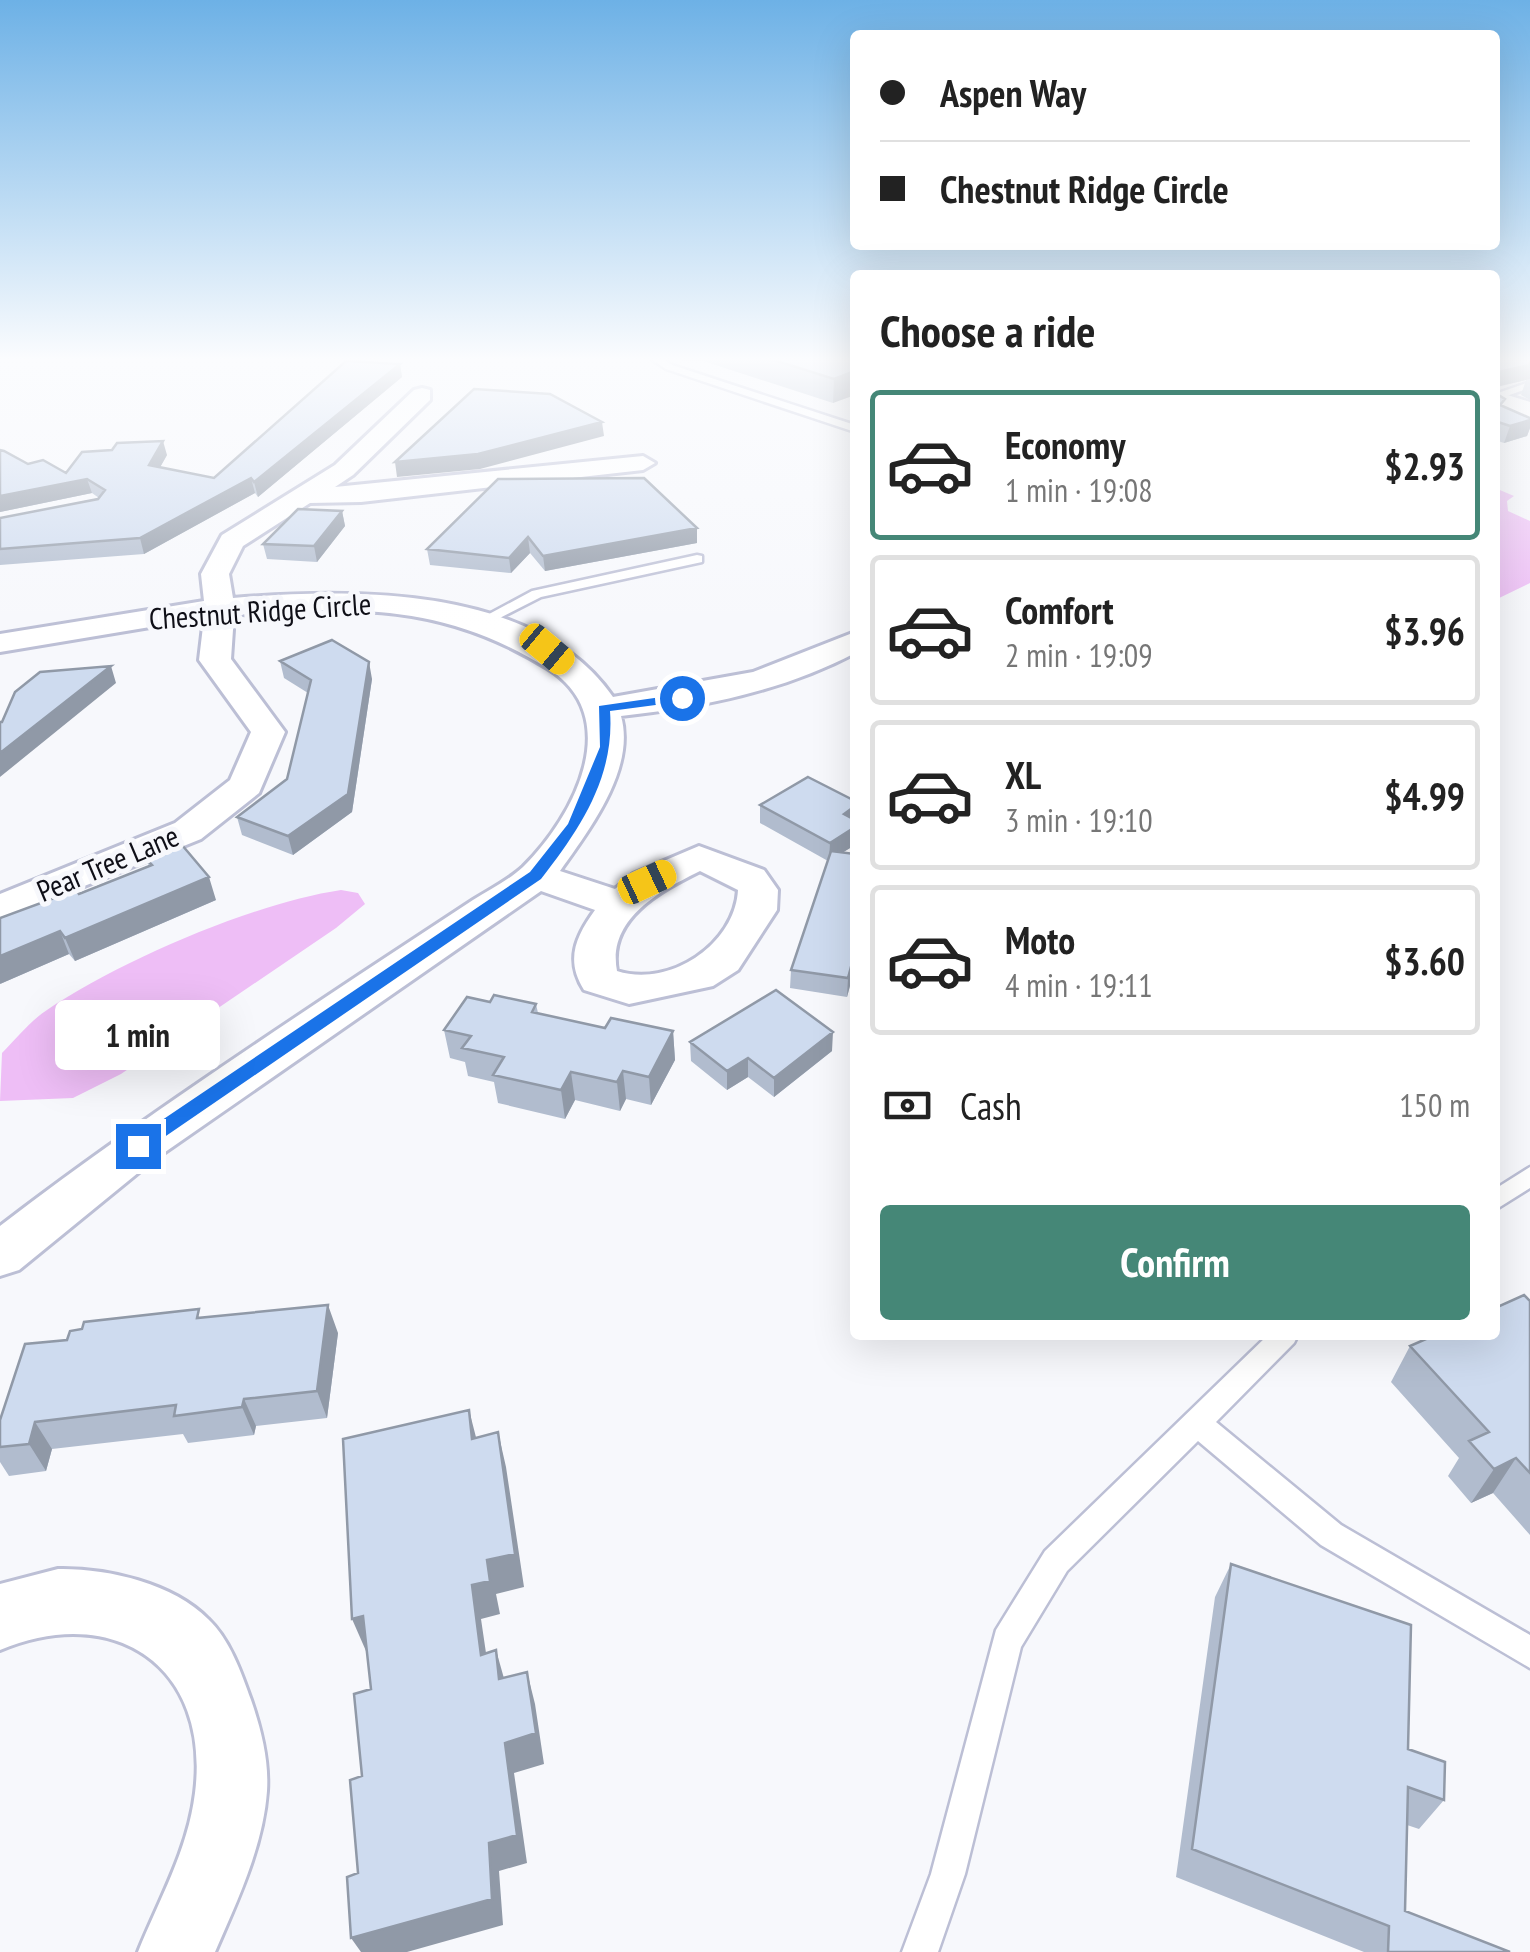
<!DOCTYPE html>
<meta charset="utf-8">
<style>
body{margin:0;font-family:"PT Sans Narrow",sans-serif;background:#f2f2f2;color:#222;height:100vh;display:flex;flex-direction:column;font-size:38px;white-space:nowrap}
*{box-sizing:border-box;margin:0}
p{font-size:32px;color:#767676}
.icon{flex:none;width:55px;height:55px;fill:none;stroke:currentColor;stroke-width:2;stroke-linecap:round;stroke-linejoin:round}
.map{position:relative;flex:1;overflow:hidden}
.sheet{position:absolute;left:850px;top:270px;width:650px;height:1070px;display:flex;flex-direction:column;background:#fff;border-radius:10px;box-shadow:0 10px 40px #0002}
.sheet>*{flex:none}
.top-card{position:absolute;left:850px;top:30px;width:650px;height:220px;border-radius:10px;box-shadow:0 10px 40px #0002;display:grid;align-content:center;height:220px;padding:0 30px;background:#fff}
.end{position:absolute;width:45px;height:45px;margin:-22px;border:12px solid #1a73e8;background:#fff;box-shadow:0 0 0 5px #fff}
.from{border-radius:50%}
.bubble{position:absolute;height:70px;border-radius:10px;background:#fff;box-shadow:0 10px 40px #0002;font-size:32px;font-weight:700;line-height:70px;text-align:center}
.car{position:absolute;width:30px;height:60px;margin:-30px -15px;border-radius:12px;box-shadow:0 0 8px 2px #0007;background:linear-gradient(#f5c518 24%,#345 0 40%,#f5c518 0 76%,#345 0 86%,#f5c518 0)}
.top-card b{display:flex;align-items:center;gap:35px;height:95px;font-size:38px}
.top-card b+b{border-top:2px solid #e0e0e0}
.top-card i{width:25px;height:25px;background:#222}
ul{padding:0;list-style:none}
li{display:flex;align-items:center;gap:30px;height:150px;margin:0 20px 15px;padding:0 10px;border:5px solid #e0e0e0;border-radius:10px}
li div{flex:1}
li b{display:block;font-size:38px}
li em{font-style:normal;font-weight:700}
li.selected{border-color:#458777}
li>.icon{width:90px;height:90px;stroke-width:1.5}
h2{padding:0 30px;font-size:45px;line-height:120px}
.pay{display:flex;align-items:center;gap:25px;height:110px;padding:0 30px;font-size:38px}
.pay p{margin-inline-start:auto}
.action{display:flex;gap:20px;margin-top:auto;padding:20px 30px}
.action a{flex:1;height:115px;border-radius:10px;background:#458777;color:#fff;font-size:40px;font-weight:700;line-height:115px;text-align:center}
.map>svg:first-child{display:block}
.green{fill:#eebef6}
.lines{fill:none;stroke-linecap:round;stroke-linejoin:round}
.lane-casing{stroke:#bcbfd5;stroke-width:5}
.street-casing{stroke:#bcbfd5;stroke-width:6}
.secondary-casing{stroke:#bcbfd5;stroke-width:5}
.lane{fill:#fff;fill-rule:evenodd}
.street{fill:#fff;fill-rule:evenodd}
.secondary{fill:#fff;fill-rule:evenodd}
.wall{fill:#b1bcce}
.shaded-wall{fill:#9099a7}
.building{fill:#cedbef;stroke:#9099a7;stroke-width:2.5}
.route{fill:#1a73e8}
.labels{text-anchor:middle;stroke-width:10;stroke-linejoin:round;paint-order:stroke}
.street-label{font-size:30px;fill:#0f0f17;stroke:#f7f8fc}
</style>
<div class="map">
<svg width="1530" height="1952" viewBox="0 0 1530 1952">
<rect width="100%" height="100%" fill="#f7f8fc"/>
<path class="green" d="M 1495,488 L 1514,496 L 1507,501 L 1508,511 L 1530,521 L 1530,583 L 1495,600 Z
M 341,890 L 358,893 L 365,904 L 336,928 L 121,1074 L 73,1098 L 0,1101 L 2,1053 C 16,1039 30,1021 47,1010 C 120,961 254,903 341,890 Z"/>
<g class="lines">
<g class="lane-casing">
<path id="lane" d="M 648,357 L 660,357 L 672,365 L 855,425 L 855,432 L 666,369 Z
M 1530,382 L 1530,388 L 1495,400 L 1495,394 Z
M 697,555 L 702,556 L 702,562 L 541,597 L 490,623 L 478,620 L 532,591 Z
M 1530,1167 L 1530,1188 L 1495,1210 L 1495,1189 Z
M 1268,1335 L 1298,1335 L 1294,1343 L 1216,1422 L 1341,1525 L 1530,1635 L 1530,1668 L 1321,1545 L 1198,1441 L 1067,1571 L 1021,1647 L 965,1874 L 938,1952 L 902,1952 L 931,1874 L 996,1630 L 1045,1551 Z"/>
</g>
<g class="street-casing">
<path id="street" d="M 422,388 L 430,390 L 430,400 L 353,475 L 335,487 L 643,456 L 655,463 L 643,470 L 361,502 L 310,503 L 243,546 L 229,574 L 233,598 C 353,588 536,585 613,697 L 753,672 L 855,632 L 855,653 C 783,691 702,707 621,716 C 636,769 589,830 560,871 L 615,889 L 633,874 L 699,846 L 764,870 L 778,890 L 777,910 L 738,970 L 713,986 L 629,1004 L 584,990 C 565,960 576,936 595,910 L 541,891 L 155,1159 L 19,1270 L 0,1276 L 0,1226 C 116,1137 237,1056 359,975 C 397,950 435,925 473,900 C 489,890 509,880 523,867 C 575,816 626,716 547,668 C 443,603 353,606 234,615 L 231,659 L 285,732 L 259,793 L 201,839 L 0,920 L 0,894 L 175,823 L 230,780 L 251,732 L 199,660 L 204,618 L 0,652 L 0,634 L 204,601 L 201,574 L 222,535 L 335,465 L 414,390 ZM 700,871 L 738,890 C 735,944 670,988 617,971 C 607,919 660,891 700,871 Z
M 58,1569 C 106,1568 173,1583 208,1619 C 230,1640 241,1672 251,1700 C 261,1729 269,1760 267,1791 C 263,1847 237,1901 215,1952 L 138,1952 C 159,1900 188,1850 195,1793 C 211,1666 114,1602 0,1650 L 0,1584 Z"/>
</g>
<g class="secondary-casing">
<path id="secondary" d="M 1495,391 L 1530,402 L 1530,421 L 1495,410 Z"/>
</g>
<use href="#lane" class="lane"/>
<use href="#street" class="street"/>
<use href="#secondary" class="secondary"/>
</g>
<path class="wall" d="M 681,357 L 855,357 L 833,403 L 703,361 L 681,361 Z
M 1495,357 L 1530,357 L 1530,400 L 1521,395 L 1526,380 L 1497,387 L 1497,394 L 1503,406 L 1530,418 L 1530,428 L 1527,436 L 1504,443 L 1495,440 Z
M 400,364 L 402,377 L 258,497 L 255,493 L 144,554 L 0,565 L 0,518 L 99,498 L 92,493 L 0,512 L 0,450 L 28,464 L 66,473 L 167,455 L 160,467 L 214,478 Z
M 498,479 L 697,543 L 545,571 L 530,553 L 511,573 L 430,565 L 427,549 Z
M 342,511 L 345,526 L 317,562 L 267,559 L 263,544 Z
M 280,661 L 372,679 L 352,812 L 293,855 L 242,835 L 237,817 L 287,779 L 308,693 L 284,678 Z
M 855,801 L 855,845 L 843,852 L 855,854 L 855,982 L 851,982 L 847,997 L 790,988 L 791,970 L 828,861 L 760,823 L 760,805 Z
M 146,859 L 216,900 L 75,961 L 69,954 L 0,984 L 79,894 L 149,866 Z
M 490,1002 L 536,1004 L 538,1013 L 605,1028 L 673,1031 L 675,1060 L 651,1105 L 626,1099 L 620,1111 L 575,1100 L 565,1119 L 498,1103 L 494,1082 L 468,1076 L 465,1062 L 450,1058 L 444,1030 Z
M 690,1042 L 832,1051 L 774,1097 L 748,1077 L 727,1090 L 691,1061 Z
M 1530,1301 L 1530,1535 L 1493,1493 L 1471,1503 L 1448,1476 L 1459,1458 L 1391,1382 L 1410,1346 Z
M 203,1318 L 338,1333 L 327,1418 L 256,1426 L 254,1435 L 188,1443 L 183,1434 L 52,1449 L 46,1471 L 9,1476 L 0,1462 L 0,1420 L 67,1340 Z
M 1231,1564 L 1408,1749 L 1444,1800 L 1419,1829 L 1407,1825 L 1405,1911 L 1510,1952 L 1364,1952 L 1176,1877 L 1215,1597 Z"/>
<path class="shaded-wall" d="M 400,364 L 402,377 L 258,497 L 254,482 Z
M 1530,365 L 1530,379 L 1495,387 L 1498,372 Z
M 855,371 L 855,395 L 833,403 L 834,379 Z
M 1530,420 L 1530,428 L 1527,436 L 1504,443 L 1510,426 Z
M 602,422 L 604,436 L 480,469 L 397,477 L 395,462 Z
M 163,441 L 167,455 L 153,480 L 149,465 Z
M 251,478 L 255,493 L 144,554 L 140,538 Z
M 87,479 L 92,493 L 0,512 L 0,496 Z
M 342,511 L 345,526 L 317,562 L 314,546 Z
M 697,528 L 697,543 L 545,571 L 543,556 Z
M 528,537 L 530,553 L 511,573 L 509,558 Z
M 369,662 L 372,679 L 352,812 L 293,855 L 288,836 Z
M 111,666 L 116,683 L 0,777 L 0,753 Z
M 855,806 L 855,824 L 844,814 Z
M 855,827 L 855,845 L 829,861 L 830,843 Z
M 209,877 L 216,900 L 75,961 L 65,938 Z
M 60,931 L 69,954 L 0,984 L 0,956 Z
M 852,963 L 851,982 L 847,997 L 848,978 Z
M 673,1031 L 675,1060 L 651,1105 L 649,1077 Z
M 833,1032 L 832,1051 L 774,1097 L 774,1078 Z
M 748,1058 L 748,1077 L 727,1090 L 727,1071 Z
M 623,1071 L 626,1099 L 620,1111 L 617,1082 Z
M 571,1072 L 575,1100 L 565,1119 L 561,1090 Z
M 328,1305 L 338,1333 L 327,1418 L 317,1391 Z
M 244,1399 L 256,1426 L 254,1435 L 242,1407 Z
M 469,1410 L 478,1445 L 472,1439 Z
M 35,1422 L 52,1449 L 46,1471 L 29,1444 Z
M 498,1432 L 506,1467 L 524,1587 L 496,1594 L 500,1614 L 481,1619 L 491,1687 L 481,1655 L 472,1585 L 487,1560 Z
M 1516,1458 L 1493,1493 L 1471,1503 L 1494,1469 Z
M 363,1616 L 377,1648 L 366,1651 L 352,1619 Z
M 496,1650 L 505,1682 L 499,1679 Z
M 527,1672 L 535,1704 L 544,1764 L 514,1773 L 527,1863 L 499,1871 L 503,1925 L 407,1952 L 361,1952 L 351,1938 L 489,1843 L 505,1743 Z"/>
<path class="building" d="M 764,357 L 855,357 L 855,371 L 834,379 Z
M 1495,357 L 1530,357 L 1530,365 L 1498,372 L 1497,394 L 1505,399 L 1500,405 L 1530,418 L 1530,420 L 1510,426 L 1495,421 Z
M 346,361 L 400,364 L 254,482 L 251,478 L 140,538 L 0,549 L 0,518 L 98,499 L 105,490 L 87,479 L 0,496 L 0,450 L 4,451 L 28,464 L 43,460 L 66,473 L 82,452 L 112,450 L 117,443 L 163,441 L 149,465 L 214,478 Z
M 474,389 L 550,394 L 602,422 L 478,454 L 395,462 Z
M 644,478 L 697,528 L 543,556 L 528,537 L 509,558 L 427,549 L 498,479 Z
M 298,509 L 342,511 L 314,546 L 263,544 Z
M 332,640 L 369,662 L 348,794 L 288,836 L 237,817 L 287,779 L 311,680 L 280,661 Z
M 111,666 L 0,753 L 0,722 L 2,722 L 15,692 L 40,672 Z
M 808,777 L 855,801 L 855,806 L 844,814 L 855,820 L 855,827 L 830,843 L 760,805 Z
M 182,845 L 209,877 L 65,938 L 60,931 L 0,956 L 0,918 L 76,890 L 79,894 L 152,865 L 146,859 Z
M 831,851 L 855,854 L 855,963 L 852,963 L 848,978 L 791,970 Z
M 776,990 L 833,1032 L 774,1078 L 748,1058 L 727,1071 L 690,1042 Z
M 494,995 L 536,1004 L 532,1012 L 605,1028 L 611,1018 L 673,1031 L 649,1077 L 623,1071 L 617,1082 L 571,1072 L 561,1090 L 493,1075 L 504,1057 L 462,1048 L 471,1036 L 444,1030 L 467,997 L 490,1002 Z
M 1524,1295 L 1530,1301 L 1530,1473 L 1516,1458 L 1494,1469 L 1469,1441 L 1489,1432 L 1410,1346 L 1435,1335 L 1495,1335 L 1495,1308 Z
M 328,1305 L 317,1391 L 244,1399 L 242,1407 L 174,1416 L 176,1405 L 35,1422 L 29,1444 L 0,1447 L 0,1420 L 25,1344 L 67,1340 L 70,1331 L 82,1329 L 84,1322 L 199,1309 L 197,1318 Z
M 469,1410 L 472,1439 L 498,1432 L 515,1554 L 487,1560 L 490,1581 L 472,1585 L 481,1655 L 496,1650 L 499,1679 L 527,1672 L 536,1733 L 505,1743 L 517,1835 L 489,1843 L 492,1899 L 351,1938 L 347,1877 L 358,1873 L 350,1780 L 362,1776 L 354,1694 L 371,1689 L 363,1616 L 352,1619 L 343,1439 Z
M 1231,1564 L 1411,1625 L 1408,1749 L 1445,1762 L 1444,1800 L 1408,1787 L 1405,1911 L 1510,1952 L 1388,1952 L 1389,1926 L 1192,1849 Z"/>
<linearGradient id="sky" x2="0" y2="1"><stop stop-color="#6db1e6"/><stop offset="0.57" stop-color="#fbfcfe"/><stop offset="1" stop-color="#fbfcfe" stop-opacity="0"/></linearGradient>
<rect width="1530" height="630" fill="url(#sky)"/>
<path class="route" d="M 682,694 L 686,701 L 610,711 C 615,777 580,829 541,879 L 144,1151 L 131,1151 L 131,1141 L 530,872 L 568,824 L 600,747 L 599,706 Z"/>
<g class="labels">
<g class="street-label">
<text transform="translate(260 612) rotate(-4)" y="10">Chestnut Ridge Circle</text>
<text transform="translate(108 864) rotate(-23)" y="10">Pear Tree Lane</text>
</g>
</g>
</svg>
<i class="end from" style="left:682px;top:698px"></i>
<i class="end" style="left:138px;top:1146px"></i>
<div class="bubble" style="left:55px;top:1000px;width:165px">1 min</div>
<i class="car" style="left:547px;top:649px;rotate:130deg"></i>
<i class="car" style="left:647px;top:882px;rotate:65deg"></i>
<div class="top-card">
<b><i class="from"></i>Aspen Way</b>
<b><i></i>Chestnut Ridge Circle</b>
</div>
<section class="sheet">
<h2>Choose a ride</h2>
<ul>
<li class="selected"><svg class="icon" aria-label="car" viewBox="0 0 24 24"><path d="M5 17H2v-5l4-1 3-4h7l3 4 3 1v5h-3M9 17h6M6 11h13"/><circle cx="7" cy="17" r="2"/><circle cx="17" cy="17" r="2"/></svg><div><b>Economy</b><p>1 min · 19:08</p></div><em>$2.93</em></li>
<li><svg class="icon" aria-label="car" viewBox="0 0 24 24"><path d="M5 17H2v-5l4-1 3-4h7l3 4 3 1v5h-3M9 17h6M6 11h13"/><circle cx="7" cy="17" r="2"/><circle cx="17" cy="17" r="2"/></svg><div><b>Comfort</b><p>2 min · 19:09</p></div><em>$3.96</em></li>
<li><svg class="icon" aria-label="car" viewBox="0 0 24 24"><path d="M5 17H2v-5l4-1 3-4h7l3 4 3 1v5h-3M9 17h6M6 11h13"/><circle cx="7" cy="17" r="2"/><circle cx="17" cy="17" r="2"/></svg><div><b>XL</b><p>3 min · 19:10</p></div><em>$4.99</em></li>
<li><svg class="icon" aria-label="car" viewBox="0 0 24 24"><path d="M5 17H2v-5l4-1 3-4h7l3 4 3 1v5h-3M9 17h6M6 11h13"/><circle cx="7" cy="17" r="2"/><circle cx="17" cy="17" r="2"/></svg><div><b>Moto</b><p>4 min · 19:11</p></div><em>$3.60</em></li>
</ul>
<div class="pay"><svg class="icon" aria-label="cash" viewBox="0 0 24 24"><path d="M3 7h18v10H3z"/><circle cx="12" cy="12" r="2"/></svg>Cash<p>150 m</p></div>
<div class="action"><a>Confirm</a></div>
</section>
</div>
